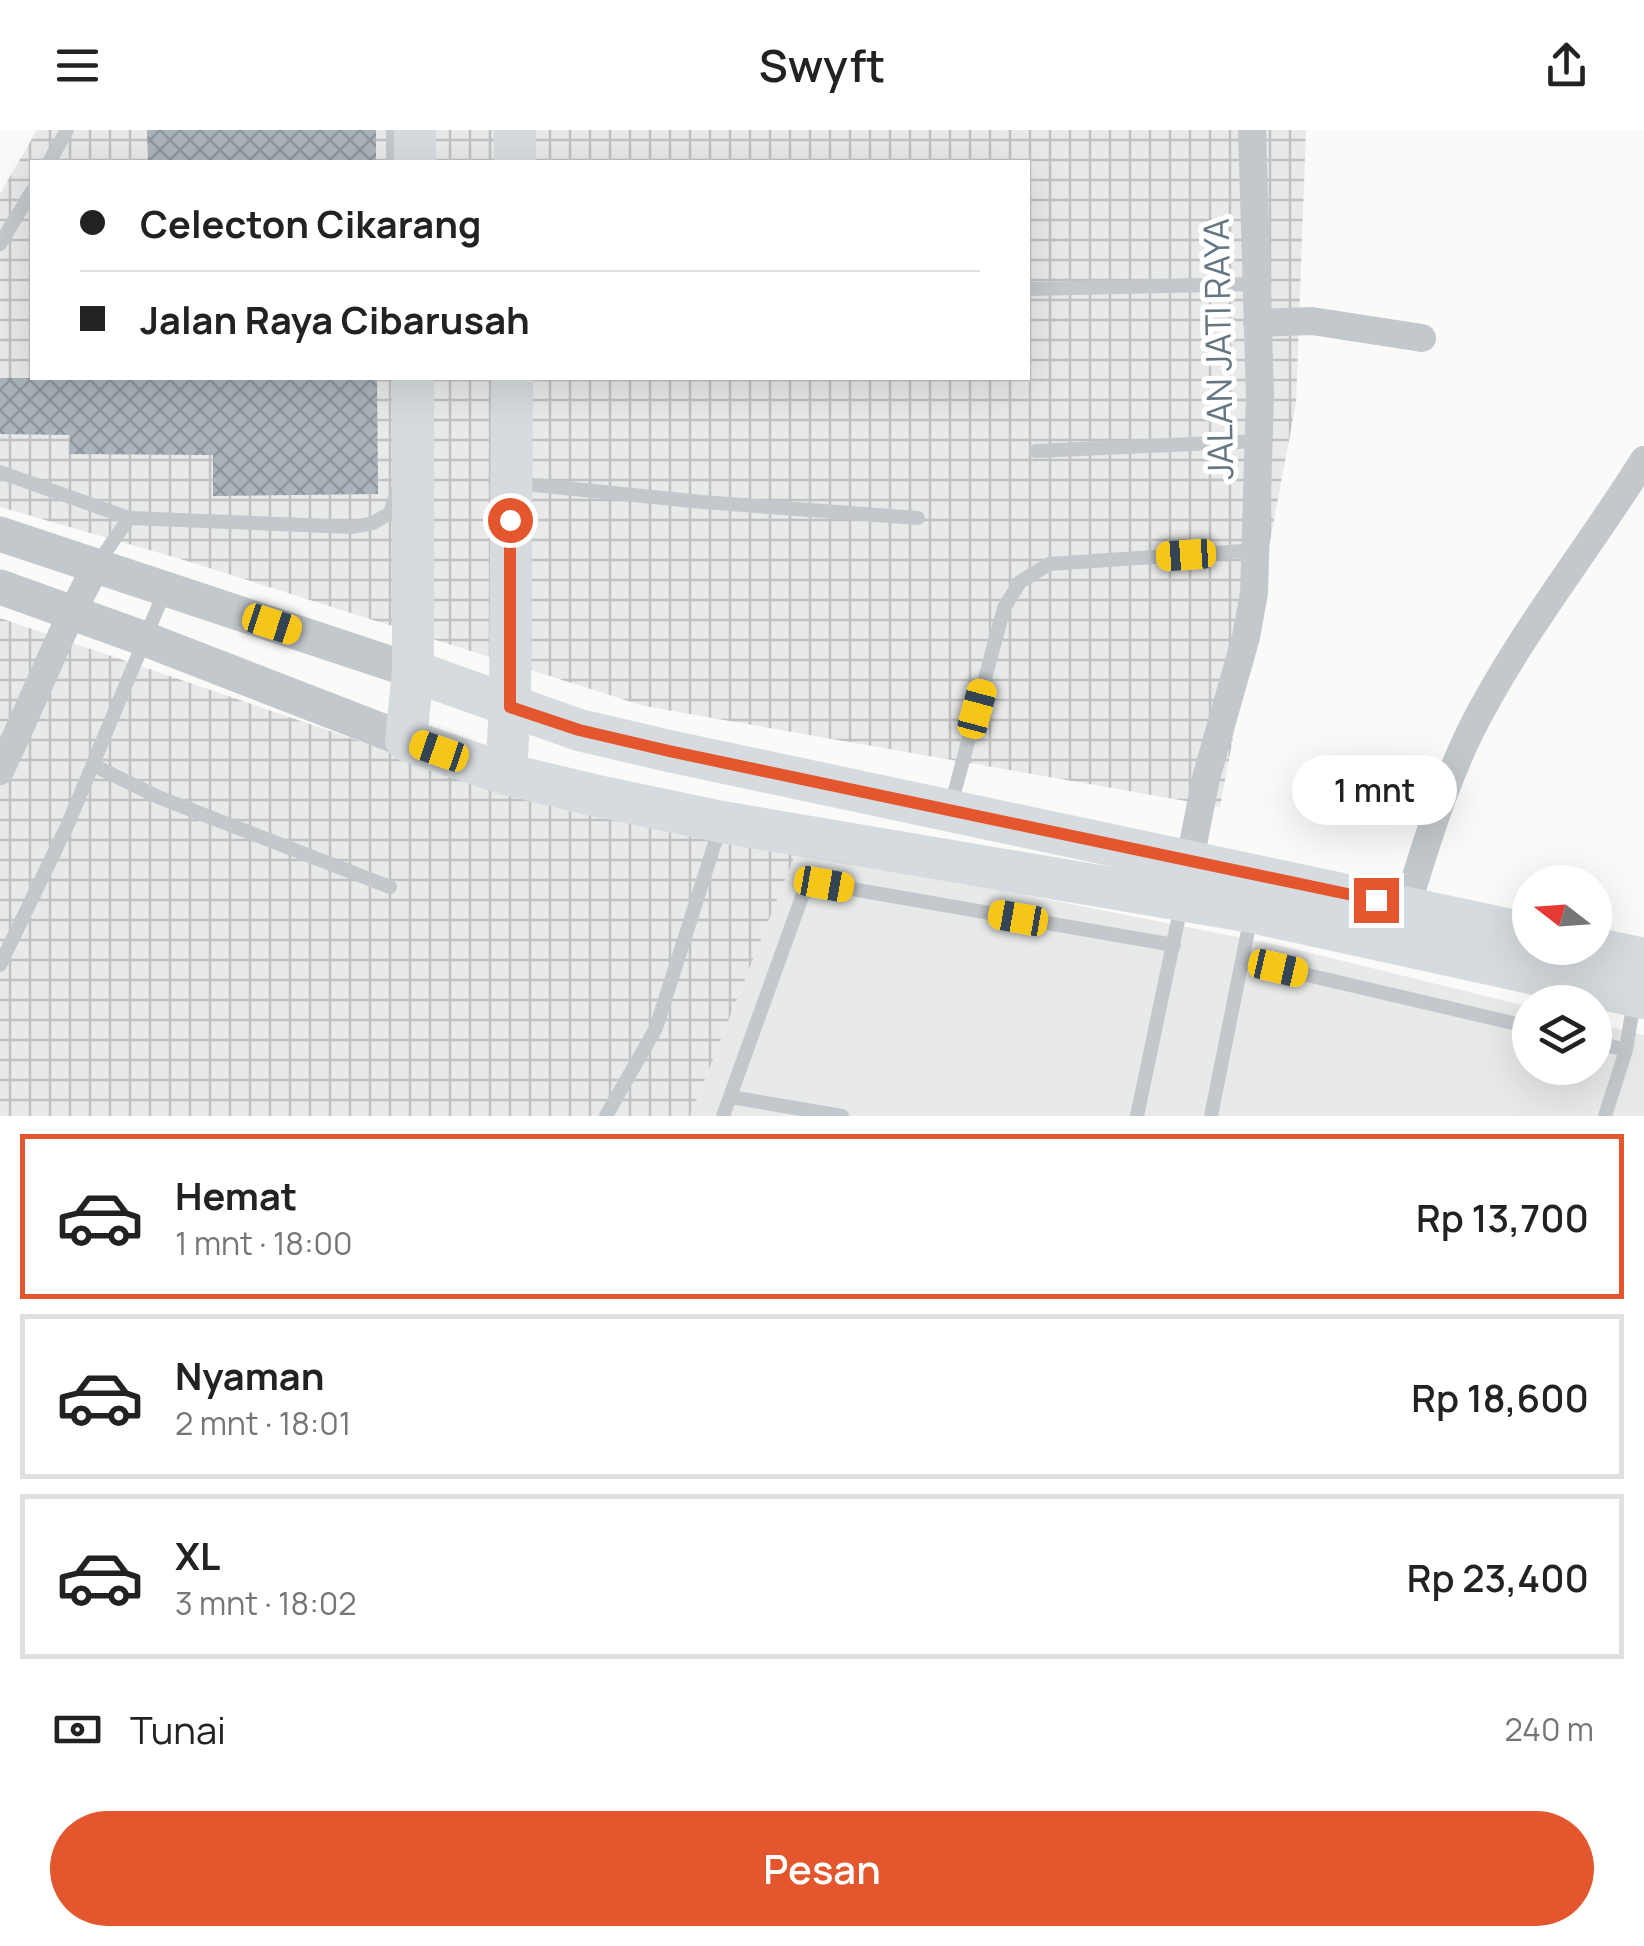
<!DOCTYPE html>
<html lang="id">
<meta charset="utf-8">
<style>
body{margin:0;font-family:Manrope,sans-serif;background:#f2f2f2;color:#222;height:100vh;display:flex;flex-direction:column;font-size:38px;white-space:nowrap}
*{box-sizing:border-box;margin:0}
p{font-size:32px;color:#767676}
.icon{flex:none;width:55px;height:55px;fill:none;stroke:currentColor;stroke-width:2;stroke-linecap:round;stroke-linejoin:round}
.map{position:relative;height:986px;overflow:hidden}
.drawer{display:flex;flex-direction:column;background:#fff;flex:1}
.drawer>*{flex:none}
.hud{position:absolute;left:30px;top:30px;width:1000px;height:220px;border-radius:0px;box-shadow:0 10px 40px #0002;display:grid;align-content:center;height:220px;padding:0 50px;background:#fff}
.needle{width:65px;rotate:287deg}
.buttons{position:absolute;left:1512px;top:735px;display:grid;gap:20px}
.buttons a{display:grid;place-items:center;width:100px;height:100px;border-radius:50%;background:#fff;box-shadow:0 10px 40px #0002;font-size:50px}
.end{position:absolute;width:45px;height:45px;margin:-22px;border:12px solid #e4572e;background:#fff;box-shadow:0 0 0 5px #fff}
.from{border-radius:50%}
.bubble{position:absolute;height:70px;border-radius:35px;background:#fff;box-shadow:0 10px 40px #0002;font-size:32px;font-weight:600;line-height:70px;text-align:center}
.car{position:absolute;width:30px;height:60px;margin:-30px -15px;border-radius:12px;box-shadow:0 0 8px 2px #0007;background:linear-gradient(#f5c518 24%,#345 0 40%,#f5c518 0 76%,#345 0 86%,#f5c518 0)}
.hud b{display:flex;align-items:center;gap:35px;height:95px;font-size:38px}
.hud b+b{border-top:2px solid #e0e0e0}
.hud i{width:25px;height:25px;background:#222}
ul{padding:18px 0 0;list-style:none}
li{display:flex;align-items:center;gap:30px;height:165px;margin:0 20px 15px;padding:0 30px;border:5px solid #e0e0e0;border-radius:0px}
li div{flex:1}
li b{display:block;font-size:38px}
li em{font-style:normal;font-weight:600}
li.selected{border-color:#e4572e}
li>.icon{width:90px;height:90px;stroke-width:1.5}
.pay{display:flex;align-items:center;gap:25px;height:110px;padding:0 50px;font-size:38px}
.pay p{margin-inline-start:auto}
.action{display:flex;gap:20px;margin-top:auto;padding:20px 50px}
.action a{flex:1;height:115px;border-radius:60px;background:#e4572e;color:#fff;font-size:40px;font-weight:600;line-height:115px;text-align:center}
header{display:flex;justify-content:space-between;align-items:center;height:130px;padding:0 50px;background:#fff;font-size:45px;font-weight:600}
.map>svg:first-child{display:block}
.built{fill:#e8e9e9}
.industrial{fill:url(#industrial-grid);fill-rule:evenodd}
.building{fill:url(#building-cross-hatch)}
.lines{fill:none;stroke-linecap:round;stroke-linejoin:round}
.service{stroke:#c3c8cc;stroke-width:14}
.minor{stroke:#c3c8cc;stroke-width:28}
.tertiary{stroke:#c3c8cc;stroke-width:35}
.primary{stroke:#d6dbdf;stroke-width:42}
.route{stroke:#e4572e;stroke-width:12}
.labels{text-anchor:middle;stroke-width:10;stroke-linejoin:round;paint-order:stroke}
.street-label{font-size:35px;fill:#657683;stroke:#fff}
</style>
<header><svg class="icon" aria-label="menu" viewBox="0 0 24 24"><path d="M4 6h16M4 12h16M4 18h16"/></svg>Swyft<svg class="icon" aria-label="share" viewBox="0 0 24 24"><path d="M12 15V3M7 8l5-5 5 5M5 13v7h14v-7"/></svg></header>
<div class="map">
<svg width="1644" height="986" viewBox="0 0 1644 986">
<defs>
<pattern id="industrial-grid" width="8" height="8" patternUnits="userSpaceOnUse" patternTransform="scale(2.5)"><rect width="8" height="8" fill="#e8e9e9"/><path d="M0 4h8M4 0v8" fill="none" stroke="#c0c1c2"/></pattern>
<pattern id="building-cross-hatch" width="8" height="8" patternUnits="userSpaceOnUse" patternTransform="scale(2.5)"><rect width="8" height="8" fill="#aab3b9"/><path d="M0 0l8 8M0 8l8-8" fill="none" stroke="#8e969c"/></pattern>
</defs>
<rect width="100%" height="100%" fill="#fafaf8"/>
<path class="built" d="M 797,720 L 1278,815 L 1530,877 L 1530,938 L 1595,938 L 1595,893 L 1644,905 L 1644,986 L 690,986 Z"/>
<path class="industrial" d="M 37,0 L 1306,0 L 1296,273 L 1220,677 L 644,576 L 184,430 L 0,377 L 0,64 ZM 32,32 L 1028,32 L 1028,248 L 32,248 Z
M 0,488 L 532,670 L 797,720 L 690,986 L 0,986 Z"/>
<path class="building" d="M 147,0 L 376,0 L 376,32 L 148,32 Z
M 0,248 L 377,248 L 378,364 L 213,366 L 213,325 L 69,324 L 70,305 L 0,304 Z"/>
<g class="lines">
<path class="service" d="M 393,0 L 393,32
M 49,32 L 67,0
M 0,114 L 32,61
M 1028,159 L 1257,154
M 1036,321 L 1259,311
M 0,342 L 129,388 L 353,397 L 373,393 L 390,383 L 397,361
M 515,353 L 702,372 L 918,388
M 98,433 L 129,388
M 93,635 L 158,667 L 390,757
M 951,675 L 1004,478 L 1020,452 L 1049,434 L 1258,420
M 1243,830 L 1530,897
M 0,835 L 68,694 L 166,458
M 1595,912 L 1626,920
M 731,967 L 842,986
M 606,986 L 656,898 L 720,697
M 723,986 L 803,764 L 817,753 L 1174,815
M 1137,986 L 1181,776
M 1211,986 L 1251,786
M 1605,986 L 1626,920 L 1634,870"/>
<path class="minor" d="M 1257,193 L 1312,191 L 1422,208
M 0,641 C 33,572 60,501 97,435
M 1187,745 L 1206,648 L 1246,507 L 1254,463 L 1260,265 L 1252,0
M 1407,776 C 1425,717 1443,658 1470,602 C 1518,506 1587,421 1644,330"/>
<path class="tertiary" d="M 0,404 L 413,541
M 0,457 L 145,509 L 406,610"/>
<path class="primary" d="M 415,32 L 415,0
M 515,32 L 515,0
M 413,248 L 413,541 L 406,610 L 506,644 L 593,665 L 722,692 L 1252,782 L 1644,868
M 413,541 L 579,600 L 669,621 L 1530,804
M 506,644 L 510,577 L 512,248
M 1593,818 L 1644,829"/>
</g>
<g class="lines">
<path class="route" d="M 510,390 L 510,577 L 579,600 L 669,621 L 1376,770"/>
</g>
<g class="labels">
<g class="street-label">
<text transform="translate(1219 219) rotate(-91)" y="12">JALAN JATI RAYA</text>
</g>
</g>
</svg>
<div class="buttons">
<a><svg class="needle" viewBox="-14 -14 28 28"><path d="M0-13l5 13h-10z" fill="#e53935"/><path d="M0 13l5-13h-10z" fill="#767676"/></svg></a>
<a><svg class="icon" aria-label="layers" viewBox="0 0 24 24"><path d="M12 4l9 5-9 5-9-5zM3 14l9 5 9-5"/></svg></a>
</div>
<i class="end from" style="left:510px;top:390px"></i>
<i class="end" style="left:1376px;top:770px"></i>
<div class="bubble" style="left:1292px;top:625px;width:165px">1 mnt</div>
<i class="car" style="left:1186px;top:425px;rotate:266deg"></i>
<i class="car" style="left:272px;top:494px;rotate:108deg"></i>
<i class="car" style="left:977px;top:579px;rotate:15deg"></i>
<i class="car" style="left:439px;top:621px;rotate:289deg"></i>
<i class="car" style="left:824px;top:754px;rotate:100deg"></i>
<i class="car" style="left:1018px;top:788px;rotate:280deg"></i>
<i class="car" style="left:1278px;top:838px;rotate:103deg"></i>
<div class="hud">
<b><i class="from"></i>Celecton Cikarang</b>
<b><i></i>Jalan Raya Cibarusah</b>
</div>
</div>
<section class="drawer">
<ul>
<li class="selected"><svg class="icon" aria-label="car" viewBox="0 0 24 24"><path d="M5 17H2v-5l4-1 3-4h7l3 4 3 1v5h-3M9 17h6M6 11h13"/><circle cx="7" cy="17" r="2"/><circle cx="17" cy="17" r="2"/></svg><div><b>Hemat</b><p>1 mnt · 18:00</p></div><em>Rp 13,700</em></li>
<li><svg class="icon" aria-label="car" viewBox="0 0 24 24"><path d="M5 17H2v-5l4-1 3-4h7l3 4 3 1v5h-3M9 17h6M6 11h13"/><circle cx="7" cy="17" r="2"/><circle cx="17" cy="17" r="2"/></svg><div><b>Nyaman</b><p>2 mnt · 18:01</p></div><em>Rp 18,600</em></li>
<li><svg class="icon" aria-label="car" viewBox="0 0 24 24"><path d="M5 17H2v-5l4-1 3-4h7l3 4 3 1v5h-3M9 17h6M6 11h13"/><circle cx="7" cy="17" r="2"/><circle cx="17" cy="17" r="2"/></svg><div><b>XL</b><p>3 mnt · 18:02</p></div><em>Rp 23,400</em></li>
</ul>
<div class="pay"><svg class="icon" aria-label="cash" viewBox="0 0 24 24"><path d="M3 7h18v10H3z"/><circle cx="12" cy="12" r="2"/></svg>Tunai<p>240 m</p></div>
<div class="action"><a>Pesan</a></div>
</section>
